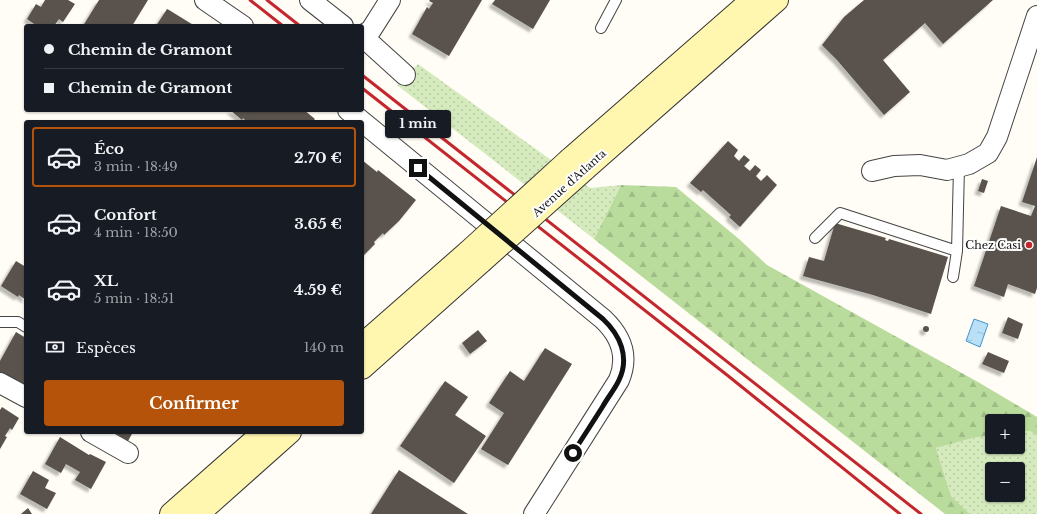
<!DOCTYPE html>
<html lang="fr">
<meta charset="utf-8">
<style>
body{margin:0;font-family:"Libre Baskerville",serif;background:#20242c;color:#f1f3f6;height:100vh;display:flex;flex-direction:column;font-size:15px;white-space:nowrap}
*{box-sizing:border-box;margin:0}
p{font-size:13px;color:#9ea1a6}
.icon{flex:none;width:22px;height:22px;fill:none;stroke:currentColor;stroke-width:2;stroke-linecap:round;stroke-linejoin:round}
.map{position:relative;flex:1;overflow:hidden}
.side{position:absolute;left:24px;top:120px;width:340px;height:314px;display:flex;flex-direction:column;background:#171b24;border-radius:4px;box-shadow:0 1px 3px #0004}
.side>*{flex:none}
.hud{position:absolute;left:24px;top:24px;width:340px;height:88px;border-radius:4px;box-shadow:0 1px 3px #0004;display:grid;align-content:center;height:88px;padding:0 20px;background:#171b24}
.controls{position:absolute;left:985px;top:414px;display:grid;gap:8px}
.controls a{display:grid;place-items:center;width:40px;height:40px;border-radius:4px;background:#171b24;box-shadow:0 1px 3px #0004;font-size:20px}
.end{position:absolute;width:18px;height:18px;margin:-9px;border:5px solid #111;background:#fff;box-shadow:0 0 0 2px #fff}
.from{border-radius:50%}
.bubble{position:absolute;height:28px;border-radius:4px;background:#171b24;box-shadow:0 1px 3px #0004;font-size:13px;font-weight:800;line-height:28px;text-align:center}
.hud b{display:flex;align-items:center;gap:14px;height:38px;font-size:15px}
.hud b+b{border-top:1px solid #363941}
.hud i{width:10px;height:10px;background:#f1f3f6}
ul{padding:7px 0 0;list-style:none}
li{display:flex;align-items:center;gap:12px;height:60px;margin:0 8px 6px;padding:0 12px;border:2px solid transparent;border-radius:4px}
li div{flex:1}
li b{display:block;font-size:15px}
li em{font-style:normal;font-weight:800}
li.active{border-color:#b45309}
li>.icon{width:36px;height:36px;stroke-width:1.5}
.pay{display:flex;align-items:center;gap:10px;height:44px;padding:0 20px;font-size:15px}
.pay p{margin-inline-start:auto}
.button{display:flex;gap:8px;margin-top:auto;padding:8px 20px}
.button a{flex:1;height:46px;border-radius:4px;background:#b45309;color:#fff;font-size:16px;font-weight:800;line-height:46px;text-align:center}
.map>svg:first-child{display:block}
.grass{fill:url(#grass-dots);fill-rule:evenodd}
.forest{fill:url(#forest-firs)}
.water{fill:url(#water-ripples);stroke:#3f96cf}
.building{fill:#5a524d;filter:url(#shadow)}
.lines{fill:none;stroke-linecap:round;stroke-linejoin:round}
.service-casing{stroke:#444;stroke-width:12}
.minor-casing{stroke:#444;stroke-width:22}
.secondary-casing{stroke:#333;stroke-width:24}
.service{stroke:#fff;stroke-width:10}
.minor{stroke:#fff;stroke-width:20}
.secondary{stroke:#fff6b0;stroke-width:22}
.rail{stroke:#c4262e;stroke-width:3}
.secondary-bridge-casing{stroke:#333;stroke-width:24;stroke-linecap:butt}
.secondary-bridge{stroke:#fff6b0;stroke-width:22}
.route{stroke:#111;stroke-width:5}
.poi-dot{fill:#c4262e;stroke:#fff;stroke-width:1.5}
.labels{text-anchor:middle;stroke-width:4;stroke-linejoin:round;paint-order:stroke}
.street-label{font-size:11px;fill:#111;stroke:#fff}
.poi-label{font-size:11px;fill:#111;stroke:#fff;text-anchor:end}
</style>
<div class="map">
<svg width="1037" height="514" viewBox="0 0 1037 514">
<defs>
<pattern id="grass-dots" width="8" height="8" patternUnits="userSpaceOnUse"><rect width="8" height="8" fill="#d5ebbd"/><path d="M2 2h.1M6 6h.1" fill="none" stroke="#b6c8a1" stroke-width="1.8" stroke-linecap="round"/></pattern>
<pattern id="forest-firs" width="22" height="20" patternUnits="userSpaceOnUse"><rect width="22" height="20" fill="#b9dc9c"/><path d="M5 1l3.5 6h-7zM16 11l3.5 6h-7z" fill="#9ebc85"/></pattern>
<pattern id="water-ripples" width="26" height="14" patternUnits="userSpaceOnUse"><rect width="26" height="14" fill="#b9e0f7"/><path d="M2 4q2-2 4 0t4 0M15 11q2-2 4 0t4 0" fill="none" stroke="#9ebfd3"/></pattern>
<filter id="shadow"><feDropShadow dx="-3.5" dy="3.5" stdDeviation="1" flood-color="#0004"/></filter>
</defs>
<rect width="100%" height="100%" fill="#fffdf5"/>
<path class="grass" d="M 418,64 L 590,188 L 621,185 L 594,239 L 397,85 Z
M 1030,431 L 1037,436 L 1037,514 L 970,514 L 951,496 L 936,448 L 973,438 L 992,435 L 992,447 L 1018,447 L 1018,432 ZM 992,469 L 1018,469 L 1018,495 L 992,495 Z"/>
<path class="forest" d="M 621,185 L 676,187 L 739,239 L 767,265 L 978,382 L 1037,417 L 1037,436 L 1030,431 L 1018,432 L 1018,421 L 992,421 L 992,435 L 973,438 L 936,448 L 951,496 L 970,514 L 945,514 L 594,239 Z"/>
<path class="water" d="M 974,319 L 988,324 L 980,347 L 966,341 Z"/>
<path class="building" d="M 45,0 L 68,0 L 75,4 L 63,22 L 59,19 L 54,26 L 37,26 L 27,19 L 36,4 L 41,7 Z
M 99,0 L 148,0 L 132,26 L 83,26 Z
M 430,0 L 482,0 L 449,56 L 412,34 L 427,7 L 429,9 L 433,3 L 429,1 Z
M 495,0 L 550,0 L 533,29 L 492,4 Z
M 864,0 L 993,0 L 943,44 L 925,23 L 883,60 L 910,92 L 884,115 L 837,60 L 822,45 L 844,17 Z
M 167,9 L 169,10 L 195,26 L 156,26 Z
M 230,110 L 304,110 L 315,119 L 312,122 L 247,122 L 243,118 L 242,120 Z
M 728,141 L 738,150 L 734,156 L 739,161 L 744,155 L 750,160 L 744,166 L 750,171 L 755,165 L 761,170 L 756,176 L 761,181 L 767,175 L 777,185 L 740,227 L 729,217 L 731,215 L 703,190 L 701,192 L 690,183 Z
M 1037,157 L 1037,288 L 1035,294 L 1008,284 L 1004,297 L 974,286 L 1001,206 L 1031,216 L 1035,206 L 1022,202 Z
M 362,160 L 377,172 L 378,170 L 416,200 L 399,221 L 384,235 L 383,233 L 374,242 L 375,244 L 362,257 Z
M 982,179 L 988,181 L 984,193 L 978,191 Z
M 835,223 L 886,238 L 885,240 L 888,241 L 889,239 L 948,257 L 931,314 L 873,295 L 803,276 L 809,257 L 824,261 Z
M 16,261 L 26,267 L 26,300 L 19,295 L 18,297 L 1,286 Z
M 1008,317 L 1023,324 L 1018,339 L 1002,333 Z
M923 329a3 3 0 1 1 6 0a3 3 0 1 1-6 0Z
M 478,330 L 487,341 L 470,354 L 462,343 Z
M 16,332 L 26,338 L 26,388 L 0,374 L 0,361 Z
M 545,348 L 572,364 L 508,465 L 481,449 L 504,413 L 489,403 L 510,371 L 524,381 Z
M 988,352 L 1009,361 L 1004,373 L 982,364 Z
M 445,381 L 468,397 L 455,415 L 486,436 L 454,483 L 400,446 Z
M 2,407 L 19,418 L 12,430 L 10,428 L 5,436 L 7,437 L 0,449 L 0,410 Z
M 113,432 L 133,432 L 128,441 Z
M 60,437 L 89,455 L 90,454 L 106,462 L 91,489 L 75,480 L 80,472 L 66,464 L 61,473 L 45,464 Z
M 399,470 L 438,495 L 468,514 L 371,514 Z
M 33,471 L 49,480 L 45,488 L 56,493 L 47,509 L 20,494 Z
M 28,508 L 32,514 L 21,514 Z"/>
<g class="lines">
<g class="service-casing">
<path id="service" d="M 601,28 L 616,0
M 815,238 L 840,213 L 957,251 L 959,167
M 953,277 L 957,251
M 0,322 L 18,322 L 26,327"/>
</g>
<g class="minor-casing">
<path id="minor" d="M 205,0 L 243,26
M 310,0 L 343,26
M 390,0 L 371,30 L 362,36 L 405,75
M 348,110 L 603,319 C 621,336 629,356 619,380 L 534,514
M 872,171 L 894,166 L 920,165 L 947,170 L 969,164 L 988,153 L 997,137 L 1037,16
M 0,383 L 26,397
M 91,432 L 128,453"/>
</g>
<g class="secondary-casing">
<path id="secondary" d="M 570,159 L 752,0
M 584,170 L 777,0
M 362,345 L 468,252
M 362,368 L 481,262
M 171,514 L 264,432
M 198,514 L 290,432"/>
</g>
<use href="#service" class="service"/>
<use href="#minor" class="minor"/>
<use href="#secondary" class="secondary"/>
<path class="rail" d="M 250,0 L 283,26
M 267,0 L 300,26
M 362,75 L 921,514
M 362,88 L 727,375 L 900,514"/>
<g class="secondary-bridge-casing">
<path id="secondary-bridge" d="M 468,252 L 570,159
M 481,262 L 584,170"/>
</g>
<use href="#secondary-bridge" class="secondary-bridge"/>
</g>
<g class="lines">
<path class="route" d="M 418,168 L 603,319 C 620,335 630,357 619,380 C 615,389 608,397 603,406 C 593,422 583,437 573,453"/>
</g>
<circle class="poi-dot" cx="1029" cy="245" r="4"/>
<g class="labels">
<g class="street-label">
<text transform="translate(569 183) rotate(-42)" y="4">Avenue d'Atlanta</text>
</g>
<g class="poi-label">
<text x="1021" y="249">Chez Casi</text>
</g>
</g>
</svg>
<div class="controls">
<a>+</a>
<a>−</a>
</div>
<i class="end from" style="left:573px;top:453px"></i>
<i class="end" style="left:418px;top:168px"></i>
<div class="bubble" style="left:385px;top:110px;width:66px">1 min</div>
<div class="hud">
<b><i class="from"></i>Chemin de Gramont</b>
<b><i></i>Chemin de Gramont</b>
</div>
<section class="side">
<ul>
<li class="active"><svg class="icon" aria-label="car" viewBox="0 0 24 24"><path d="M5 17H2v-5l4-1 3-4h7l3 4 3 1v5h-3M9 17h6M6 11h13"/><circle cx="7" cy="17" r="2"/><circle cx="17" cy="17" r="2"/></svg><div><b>Éco</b><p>3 min · 18:49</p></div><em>2.70 €</em></li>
<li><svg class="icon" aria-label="car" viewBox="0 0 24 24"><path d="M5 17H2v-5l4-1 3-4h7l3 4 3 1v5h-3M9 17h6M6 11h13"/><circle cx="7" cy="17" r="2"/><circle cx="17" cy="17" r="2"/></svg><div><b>Confort</b><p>4 min · 18:50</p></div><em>3.65 €</em></li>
<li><svg class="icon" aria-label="car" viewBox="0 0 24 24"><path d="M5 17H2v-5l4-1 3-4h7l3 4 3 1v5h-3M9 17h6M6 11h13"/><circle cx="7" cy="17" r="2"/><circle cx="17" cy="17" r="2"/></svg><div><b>XL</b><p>5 min · 18:51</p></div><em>4.59 €</em></li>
</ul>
<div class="pay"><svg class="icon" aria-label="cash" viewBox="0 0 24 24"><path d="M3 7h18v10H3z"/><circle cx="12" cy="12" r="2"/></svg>Espèces<p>140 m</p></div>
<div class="button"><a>Confirmer</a></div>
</section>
</div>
